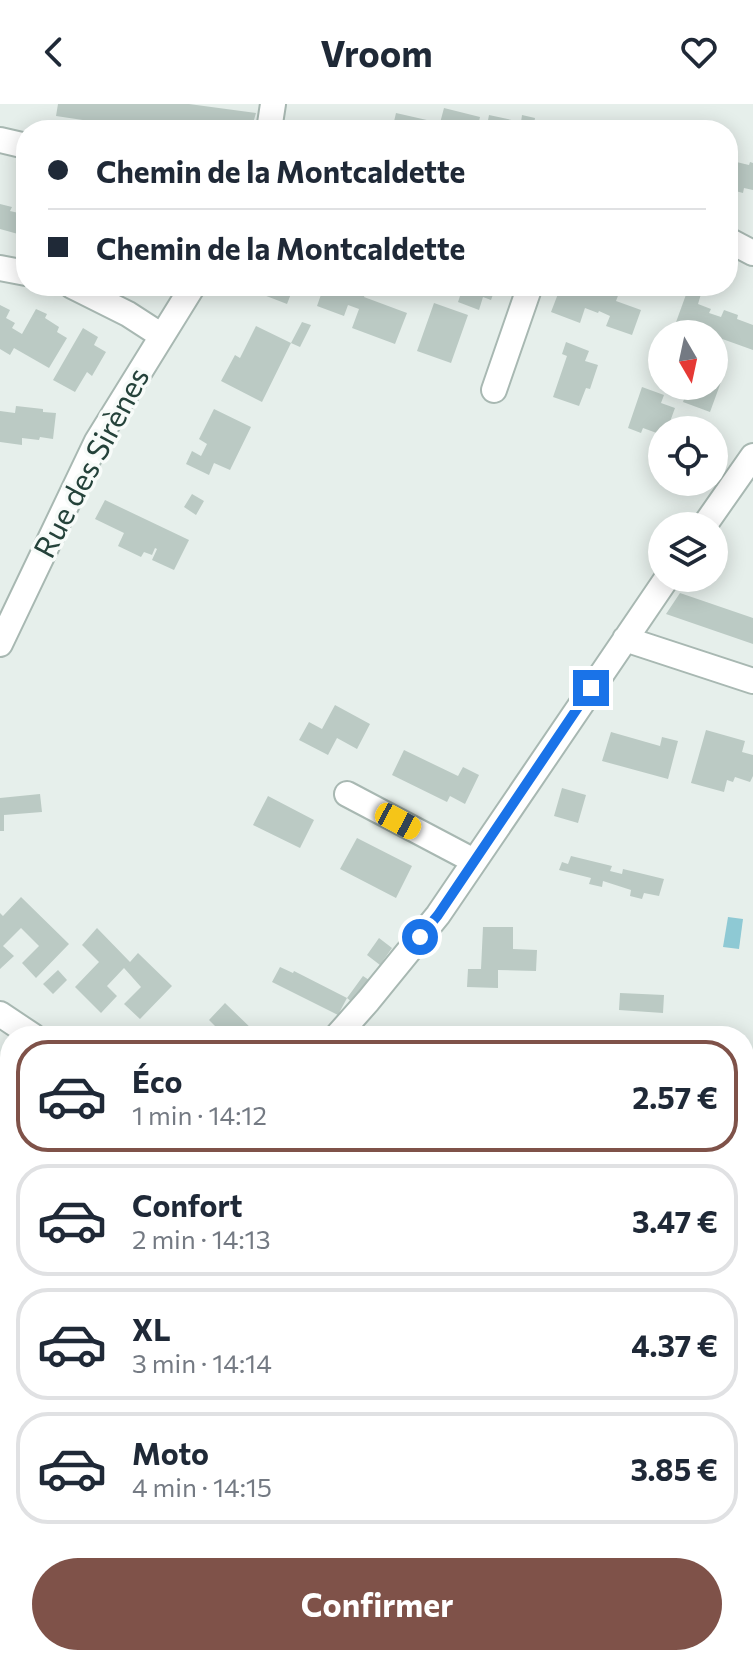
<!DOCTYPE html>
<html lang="fr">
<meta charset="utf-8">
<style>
body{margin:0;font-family:Commissioner,sans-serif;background:#f6f6f7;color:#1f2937;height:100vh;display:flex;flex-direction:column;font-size:30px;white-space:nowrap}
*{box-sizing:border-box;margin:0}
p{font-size:26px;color:#747a83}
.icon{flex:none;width:44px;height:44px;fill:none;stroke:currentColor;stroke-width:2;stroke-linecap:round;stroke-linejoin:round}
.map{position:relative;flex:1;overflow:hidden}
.panel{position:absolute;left:0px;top:922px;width:754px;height:640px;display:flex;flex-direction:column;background:#fff;border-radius:32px 32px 0 0;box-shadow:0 4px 20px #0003}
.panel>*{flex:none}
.hud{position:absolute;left:16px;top:16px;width:722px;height:176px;border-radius:32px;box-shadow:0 4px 20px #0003;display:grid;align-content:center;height:176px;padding:0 32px;background:#fff}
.needle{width:52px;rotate:171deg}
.tools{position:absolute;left:648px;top:216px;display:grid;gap:16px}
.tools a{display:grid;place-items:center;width:80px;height:80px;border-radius:50%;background:#fff;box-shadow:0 4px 20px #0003;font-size:40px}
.end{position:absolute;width:36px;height:36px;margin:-18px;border:10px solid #1a73e8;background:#fff;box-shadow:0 0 0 4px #fff}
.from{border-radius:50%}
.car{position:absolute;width:24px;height:48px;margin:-24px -12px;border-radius:10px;box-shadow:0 0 6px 2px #0007;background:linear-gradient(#f5c518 24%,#345 0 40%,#f5c518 0 76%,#345 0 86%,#f5c518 0)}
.hud b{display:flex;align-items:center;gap:28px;height:76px;font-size:30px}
.hud b+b{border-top:2px solid #e0e1e3}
.hud i{width:20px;height:20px;background:#1f2937}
ul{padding:14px 0 0;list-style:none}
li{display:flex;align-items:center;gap:24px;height:112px;margin:0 16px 12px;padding:0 16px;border:4px solid #e0e1e3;border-radius:32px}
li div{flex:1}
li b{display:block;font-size:30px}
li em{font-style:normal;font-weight:700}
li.on{border-color:#7f5249}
li>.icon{width:72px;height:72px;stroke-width:1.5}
.button{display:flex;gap:16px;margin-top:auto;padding:16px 32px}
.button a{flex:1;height:92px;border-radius:48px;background:#7f5249;color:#fff;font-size:32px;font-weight:700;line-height:92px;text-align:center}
header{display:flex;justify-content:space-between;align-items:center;height:104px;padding:0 32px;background:#fff;font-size:36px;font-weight:700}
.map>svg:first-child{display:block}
.water{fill:#8ec9d4}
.building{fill:#bbcac4}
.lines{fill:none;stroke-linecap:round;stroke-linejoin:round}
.minor-casing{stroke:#a8b8b2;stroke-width:28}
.minor{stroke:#fff;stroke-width:24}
.route{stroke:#1a73e8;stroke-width:10}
.labels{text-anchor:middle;stroke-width:7;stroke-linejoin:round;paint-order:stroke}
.street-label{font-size:30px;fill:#24423a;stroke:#f7fbf9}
</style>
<header><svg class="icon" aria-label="back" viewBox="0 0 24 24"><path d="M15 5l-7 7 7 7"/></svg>Vroom<svg class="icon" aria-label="heart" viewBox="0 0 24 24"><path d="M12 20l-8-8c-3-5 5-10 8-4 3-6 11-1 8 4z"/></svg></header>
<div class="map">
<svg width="753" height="1562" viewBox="0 0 753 1562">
<rect width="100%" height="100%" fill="#e6efeb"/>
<path class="water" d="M 728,813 L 743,815 L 739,845 L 723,843 Z"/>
<path class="building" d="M 58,0 L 189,0 L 256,9 L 251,26 L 197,26 L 171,22 L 170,26 L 152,26 L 154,20 L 138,18 L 136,24 L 56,12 Z
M 444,4 L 480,13 L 477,26 L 392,26 L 396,9 L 440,19 Z
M 489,11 L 521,18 L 522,11 L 535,14 L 533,26 L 486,26 Z
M 319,17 L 356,25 L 356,26 L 317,26 Z
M 728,56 L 749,61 L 750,58 L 753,59 L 753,86 L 744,84 L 743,89 L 728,85 Z
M 0,100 L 12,103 L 10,107 L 23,110 L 26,101 L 26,144 L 16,141 L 18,130 L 0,125 Z
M 258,182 L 307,182 L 305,187 L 294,182 L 287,200 L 256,188 Z
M 324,182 L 343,182 L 353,186 L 354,182 L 368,182 L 364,193 L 407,209 L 395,240 L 352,224 L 359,205 L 348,201 L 344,212 L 317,202 Z
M 453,182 L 496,182 L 491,196 L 483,193 L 479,206 L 458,198 L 462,186 Z
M 561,182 L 590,192 L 593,182 L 619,189 L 616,197 L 641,206 L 632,231 L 606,222 L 610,212 L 599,207 L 598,209 L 585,204 L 580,219 L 551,208 Z
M 688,185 L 701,190 L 698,200 L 711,205 L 709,209 L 721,213 L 724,206 L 738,211 L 737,215 L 753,221 L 753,246 L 714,232 L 714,230 L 700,230 L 675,221 Z
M 434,199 L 468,211 L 451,259 L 417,247 Z
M 0,201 L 10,206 L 6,214 L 15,219 L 12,224 L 22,230 L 36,205 L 47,210 L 45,214 L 59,223 L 57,228 L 67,234 L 49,264 L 14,244 L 10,251 L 0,245 Z
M 302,218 L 311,221 L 300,243 L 291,239 Z
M 256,222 L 291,239 L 262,298 L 221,277 L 235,251 L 240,254 Z
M 83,224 L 98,233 L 94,241 L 106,248 L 92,272 L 87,268 L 75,288 L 53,276 Z
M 566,238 L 589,247 L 585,257 L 598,261 L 590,285 L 586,284 L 579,302 L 553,293 L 567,252 L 562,250 Z
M 714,263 L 725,267 L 710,308 L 683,298 L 686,289 L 669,282 L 714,282 Z
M 642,283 L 664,291 L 661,299 L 675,304 L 667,326 L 662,326 L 662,331 L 643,324 L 641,329 L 628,324 Z
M 16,302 L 43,305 L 43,308 L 56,309 L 53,335 L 40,333 L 39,336 L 22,334 L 22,341 L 0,338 L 0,307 L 15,309 Z
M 214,305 L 251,323 L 230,366 L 214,359 L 209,371 L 186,360 L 192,347 L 201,352 L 207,340 L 199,335 Z
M 192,390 L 204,397 L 196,411 L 184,403 Z
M 105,396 L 189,436 L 174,466 L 152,456 L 157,445 L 155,444 L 152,451 L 144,448 L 141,453 L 118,442 L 124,429 L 95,415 Z
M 680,489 L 753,514 L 753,540 L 666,510 Z
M 335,601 L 370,620 L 357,645 L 337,634 L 328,651 L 299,636 L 309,618 L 322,625 Z
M 706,626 L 745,637 L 742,648 L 753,651 L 753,672 L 750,678 L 735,673 L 733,678 L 727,676 L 724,688 L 691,679 Z
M 611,628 L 660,642 L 662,633 L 678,637 L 668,675 L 602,657 Z
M 404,646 L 458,672 L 463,663 L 479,671 L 465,700 L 450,692 L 447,698 L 392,671 Z
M 562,684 L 586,691 L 578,719 L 554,712 Z
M 40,690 L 42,708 L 4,711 L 4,727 L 0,727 L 0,694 Z
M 268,692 L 314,716 L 300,744 L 253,721 Z
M 357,734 L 412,762 L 396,794 L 340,765 Z
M 571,752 L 612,762 L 610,767 L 622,770 L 623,765 L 664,775 L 659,792 L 644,789 L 642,795 L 630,792 L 631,786 L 603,777 L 602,783 L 589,780 L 591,774 L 559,766 L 562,758 L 568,760 Z
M 21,793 L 69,840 L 36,874 L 22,859 L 39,842 L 21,824 L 3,842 L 14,852 L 0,865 L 0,809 L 3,812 Z
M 483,823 L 513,823 L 513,845 L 537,846 L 536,867 L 498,866 L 498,884 L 467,883 L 468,865 L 481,865 Z
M 97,824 L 130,858 L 138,849 L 172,882 L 140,915 L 124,900 L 141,883 L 124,864 L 107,882 L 117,892 L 101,909 L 75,883 L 99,858 L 82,841 Z
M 379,834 L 392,844 L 380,861 L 367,851 Z
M 280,863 L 293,869 L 294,867 L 347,894 L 338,911 L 272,878 Z
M 58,866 L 67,876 L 53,890 L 43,880 Z
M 363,872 L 369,876 L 353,899 L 347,894 Z
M 620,889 L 664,891 L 663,909 L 619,906 Z
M 225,899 L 259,932 L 225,932 L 209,916 Z
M 594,922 L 620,923 L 620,932 L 594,932 Z
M 647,925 L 662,926 L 662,932 L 646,932 Z
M 744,948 L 753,950 L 753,978 L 744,976 Z
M 0,968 L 10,978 L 10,1042 L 0,1032 L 0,1004 L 2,1002 L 0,1000 Z
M 3,1045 L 10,1052 L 10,1070 L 0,1080 L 0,1048 Z
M 10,1195 L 10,1226 L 6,1230 L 10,1234 L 10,1258 L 0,1268 L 0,1206 Z
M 744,1204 L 753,1206 L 753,1259 L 744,1257 Z
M 10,1473 L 10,1496 L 0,1506 L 0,1483 Z
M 753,1523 L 753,1552 L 744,1544 L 744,1533 Z
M 10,1541 L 10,1552 L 30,1552 L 21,1562 L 0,1562 L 0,1551 Z
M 40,1552 L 73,1552 L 78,1557 L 82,1552 L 104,1552 L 114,1562 L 50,1562 Z
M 175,1552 L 197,1552 L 189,1560 L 191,1562 L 166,1562 Z
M 213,1552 L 246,1552 L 254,1559 L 251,1562 L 223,1562 Z
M 260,1552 L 279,1552 L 289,1562 L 257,1562 L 254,1559 Z
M 333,1552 L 342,1552 L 353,1562 L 324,1562 Z
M 353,1552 L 397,1552 L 387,1562 L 363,1562 Z
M 493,1552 L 553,1552 L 543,1562 L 504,1562 Z
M 563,1552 L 573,1562 L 553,1562 Z
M 592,1552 L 594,1552 L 605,1562 L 582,1562 Z
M 626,1552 L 651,1552 L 653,1554 L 645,1562 L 617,1562 Z
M 698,1552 L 725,1552 L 715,1562 L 708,1562 Z"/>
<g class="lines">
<g class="minor-casing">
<path id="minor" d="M 269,26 L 273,0
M 0,36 L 26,42
M 728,136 L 753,149
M 0,164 L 26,169
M 72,182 L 128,210 L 162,232
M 494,286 L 530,182
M 704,422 L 753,352
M 625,535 L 753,577
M 0,540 L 97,337 L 193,182
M 347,690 L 474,757
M 0,910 L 33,932
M 337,932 L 368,897 L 438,811 L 667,474
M 744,1289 L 753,1291
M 0,1333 L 10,1321
M 0,1433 L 10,1442
M 744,1484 L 753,1474
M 128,1552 L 139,1562
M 671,1562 L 680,1552"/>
</g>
<use href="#minor" class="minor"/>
</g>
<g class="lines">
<path class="route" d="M 420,833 L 438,811 L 591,584"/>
</g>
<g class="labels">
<g class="street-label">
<text transform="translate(92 359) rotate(-62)" y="10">Rue des Sirènes</text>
</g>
</g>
</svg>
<div class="tools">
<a><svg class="needle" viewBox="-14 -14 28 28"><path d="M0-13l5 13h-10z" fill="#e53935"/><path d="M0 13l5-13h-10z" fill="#747a83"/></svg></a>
<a><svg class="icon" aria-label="locate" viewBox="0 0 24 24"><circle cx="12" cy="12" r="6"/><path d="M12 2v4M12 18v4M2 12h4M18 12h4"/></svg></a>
<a><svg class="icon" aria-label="layers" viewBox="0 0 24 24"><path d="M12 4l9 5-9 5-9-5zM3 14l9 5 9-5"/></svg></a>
</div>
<i class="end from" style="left:420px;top:833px"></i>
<i class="end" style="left:591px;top:584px"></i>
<i class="car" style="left:398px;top:717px;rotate:118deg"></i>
<div class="hud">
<b><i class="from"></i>Chemin de la Montcaldette</b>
<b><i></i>Chemin de la Montcaldette</b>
</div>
<section class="panel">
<ul>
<li class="on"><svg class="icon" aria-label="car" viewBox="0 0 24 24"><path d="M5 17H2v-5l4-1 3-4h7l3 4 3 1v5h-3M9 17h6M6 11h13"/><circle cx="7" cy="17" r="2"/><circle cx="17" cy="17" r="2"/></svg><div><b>Éco</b><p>1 min · 14:12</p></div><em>2.57 €</em></li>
<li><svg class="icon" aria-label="car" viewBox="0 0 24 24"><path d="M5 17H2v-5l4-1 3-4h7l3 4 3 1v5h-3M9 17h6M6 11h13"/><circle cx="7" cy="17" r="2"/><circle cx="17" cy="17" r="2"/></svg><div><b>Confort</b><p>2 min · 14:13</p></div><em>3.47 €</em></li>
<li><svg class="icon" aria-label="car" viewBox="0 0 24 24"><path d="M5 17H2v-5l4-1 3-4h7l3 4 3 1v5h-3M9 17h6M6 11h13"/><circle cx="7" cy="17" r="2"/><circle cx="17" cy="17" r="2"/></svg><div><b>XL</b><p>3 min · 14:14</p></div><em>4.37 €</em></li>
<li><svg class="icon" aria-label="car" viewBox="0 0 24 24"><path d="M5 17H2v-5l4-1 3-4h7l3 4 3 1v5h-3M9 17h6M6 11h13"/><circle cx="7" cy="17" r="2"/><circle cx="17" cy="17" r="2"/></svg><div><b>Moto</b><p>4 min · 14:15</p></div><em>3.85 €</em></li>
</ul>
<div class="button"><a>Confirmer</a></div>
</section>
</div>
